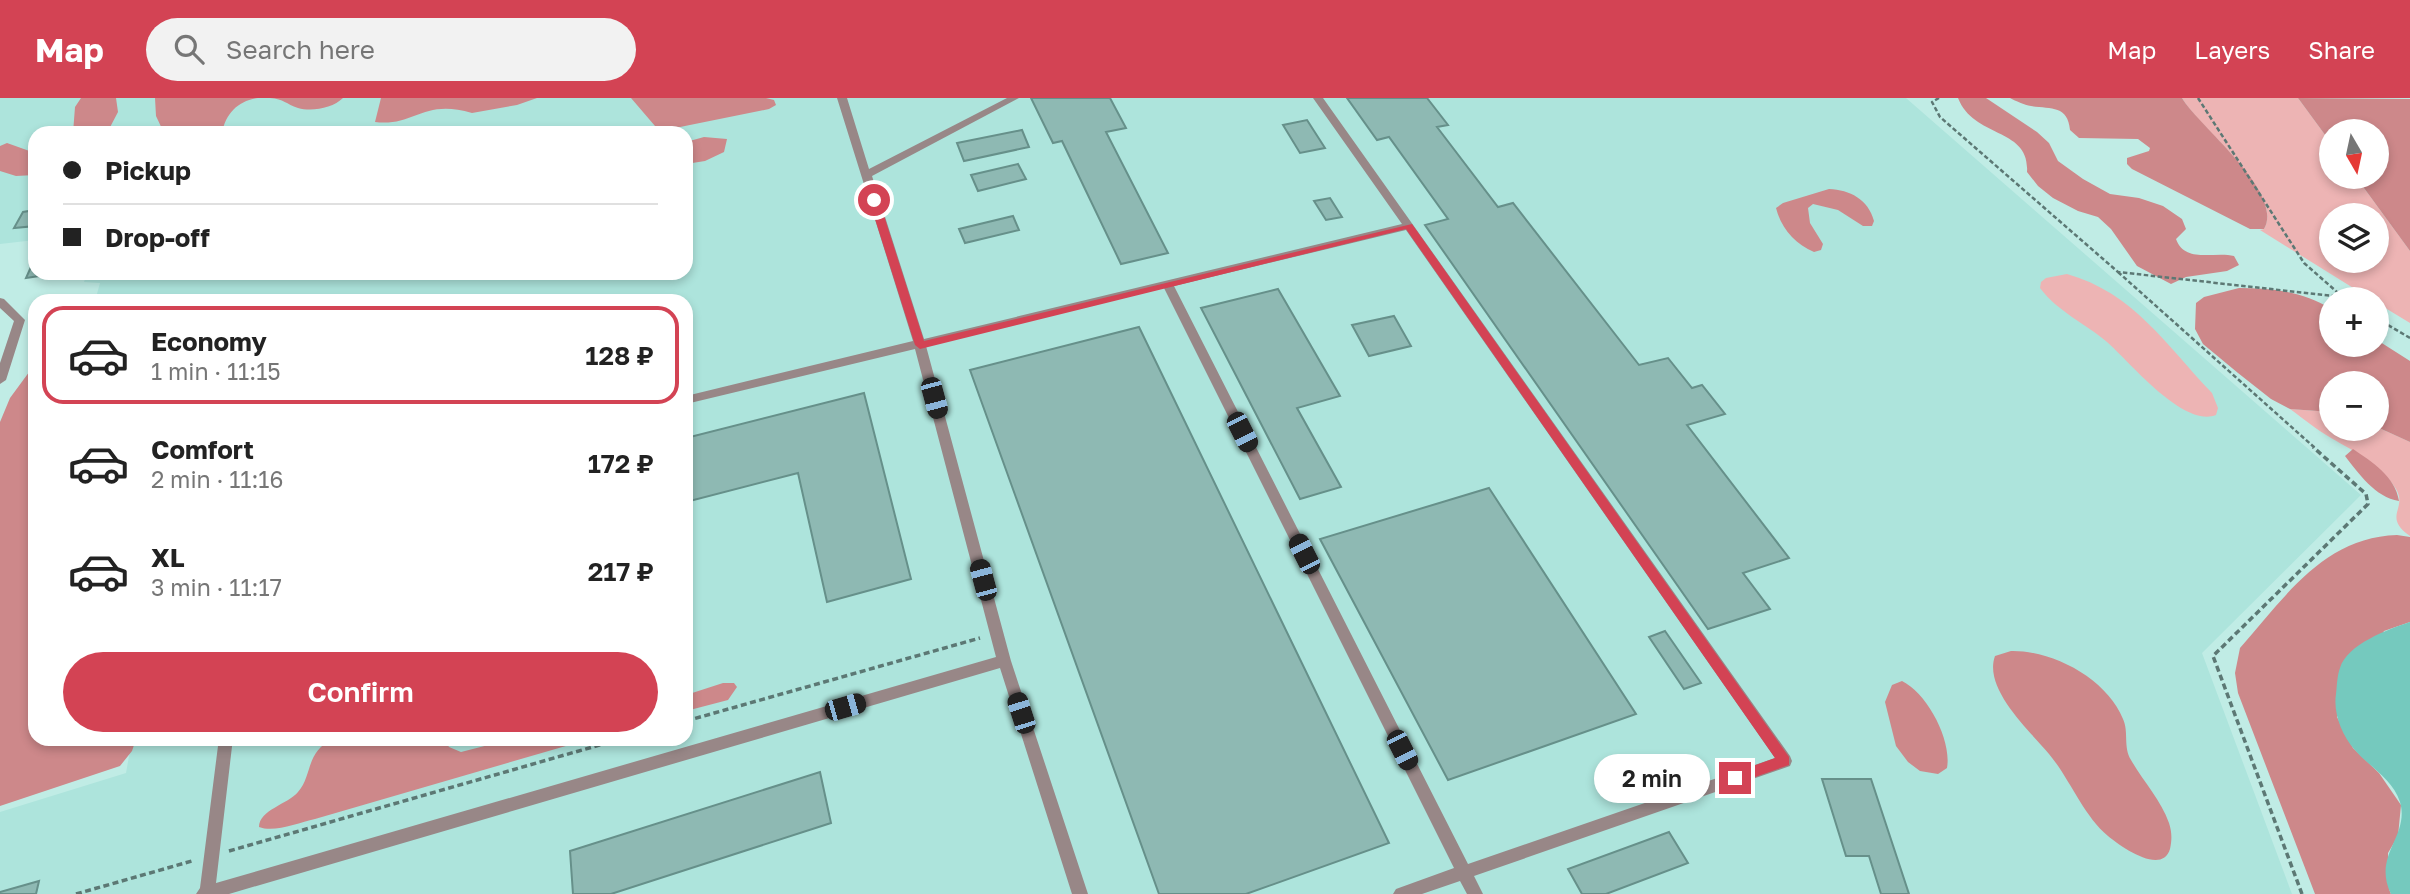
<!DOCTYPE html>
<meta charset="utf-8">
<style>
body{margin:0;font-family:"Golos Text",sans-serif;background:#f2f2f2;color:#222;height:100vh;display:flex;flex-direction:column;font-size:26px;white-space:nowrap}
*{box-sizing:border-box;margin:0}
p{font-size:23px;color:#767676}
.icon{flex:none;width:38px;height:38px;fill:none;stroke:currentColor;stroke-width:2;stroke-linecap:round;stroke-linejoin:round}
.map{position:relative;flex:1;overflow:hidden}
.drawer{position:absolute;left:28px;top:196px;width:665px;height:452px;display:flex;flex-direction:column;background:#fff;border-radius:21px;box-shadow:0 4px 10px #0003}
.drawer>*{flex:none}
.hud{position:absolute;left:28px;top:28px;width:665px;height:154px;border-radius:21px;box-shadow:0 4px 10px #0003;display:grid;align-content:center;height:154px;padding:0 35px;background:#fff}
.needle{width:46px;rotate:171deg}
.buttons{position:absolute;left:2319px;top:21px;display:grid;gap:14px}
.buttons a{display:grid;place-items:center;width:70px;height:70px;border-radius:50%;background:#fff;box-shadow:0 4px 10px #0003;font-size:35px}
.end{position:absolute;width:32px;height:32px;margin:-16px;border:9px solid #d34354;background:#fff;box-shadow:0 0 0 4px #fff}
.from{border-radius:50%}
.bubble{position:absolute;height:49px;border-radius:24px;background:#fff;box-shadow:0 4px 10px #0003;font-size:23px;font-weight:600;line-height:49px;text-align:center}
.car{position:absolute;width:21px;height:42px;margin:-21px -10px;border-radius:9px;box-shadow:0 0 5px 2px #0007;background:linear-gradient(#222 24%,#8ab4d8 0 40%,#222 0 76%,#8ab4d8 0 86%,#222 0)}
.hud b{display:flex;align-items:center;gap:24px;height:66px;font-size:26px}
.hud b+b{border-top:2px solid #e0e0e0}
.hud i{width:18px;height:18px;background:#222}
ul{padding:12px 0 0;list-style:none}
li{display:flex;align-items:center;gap:21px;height:98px;margin:0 14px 10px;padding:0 21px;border:4px solid transparent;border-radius:21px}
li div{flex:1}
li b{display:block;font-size:26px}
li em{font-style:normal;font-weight:600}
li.current{border-color:#d34354}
li>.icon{width:63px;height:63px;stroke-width:1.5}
.cta{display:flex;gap:14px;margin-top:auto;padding:14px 35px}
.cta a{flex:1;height:80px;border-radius:42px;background:#d34354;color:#fff;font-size:28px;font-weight:600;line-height:80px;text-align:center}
header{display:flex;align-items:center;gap:42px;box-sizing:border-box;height:98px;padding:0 35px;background:#d34354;color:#fff}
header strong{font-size:33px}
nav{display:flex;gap:38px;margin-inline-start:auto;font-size:24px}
.search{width:490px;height:63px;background:#f2f2f2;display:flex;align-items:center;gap:18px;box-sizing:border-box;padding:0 24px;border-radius:38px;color:#767676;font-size:26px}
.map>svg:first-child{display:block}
.built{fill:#ade4dc}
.green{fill:#edb4b4;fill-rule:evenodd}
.forest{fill:#cd888a}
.water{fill:#75c9be}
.building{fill:#8eb9b3;stroke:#66908a;stroke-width:2}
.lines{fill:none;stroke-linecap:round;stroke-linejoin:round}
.path-far1{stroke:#5c7874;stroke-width:2.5;stroke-dasharray:4.5 2.5;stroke-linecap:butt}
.path{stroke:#5c7874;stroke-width:3.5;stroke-dasharray:6 3.5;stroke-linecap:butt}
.lane{fill:#988787;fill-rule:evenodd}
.route{fill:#d34354}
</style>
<header>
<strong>Map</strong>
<div class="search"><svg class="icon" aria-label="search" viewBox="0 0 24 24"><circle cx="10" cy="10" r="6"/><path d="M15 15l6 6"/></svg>Search here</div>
<nav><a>Map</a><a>Layers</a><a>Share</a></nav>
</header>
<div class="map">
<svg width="2410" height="796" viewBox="0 0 2410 796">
<rect width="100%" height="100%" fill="#c0ece5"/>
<path class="built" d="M 0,0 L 1906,0 L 2361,397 L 2202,555 L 2292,796 L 0,796 L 0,714 L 126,675 L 132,641 L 686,640 L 686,203 L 95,203 L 100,185 L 84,184 L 87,175 L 686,175 L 686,35 L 35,35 L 35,142 L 0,146 Z"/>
<path class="green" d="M 2182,0 L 2298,0 L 2331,45 L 2331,79 L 2356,79 L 2410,153 L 2410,225 L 2377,205 L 2376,201 L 2371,201 L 2260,132 L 2264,131 C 2285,94 2199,30 2182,0 ZM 2331,117 L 2376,117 L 2376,163 L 2331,163 Z
M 2067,176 C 2134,195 2166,247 2212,295 L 2218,310 L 2216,317 C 2183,330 2129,263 2107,244 C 2085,225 2058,214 2040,190 L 2041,184 L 2046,180 Z
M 2290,311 L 2331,314 L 2331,331 L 2376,331 L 2377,329 L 2410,344 L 2410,438 C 2382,418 2408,411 2396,391 C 2381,366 2355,354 2331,340 C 2317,332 2304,321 2290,311 Z"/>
<path class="forest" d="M 81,0 L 116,0 L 118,14 L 107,35 L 73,35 L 75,9 Z
M 155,0 L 258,0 C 238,3 226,15 222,35 L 164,35 L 156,18 Z
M 270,0 L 343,0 C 333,10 312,14 298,10 C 286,6 284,1 270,0 Z
M 381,0 L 537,0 L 517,7 L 472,15 C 423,0 414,29 375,24 Z
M 631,0 L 766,0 L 774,2 L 776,7 L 769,11 L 680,29 L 655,28 Z
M 1958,0 L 1986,0 L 2037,34 L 2049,45 L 2058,63 L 2083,81 L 2110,96 L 2139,100 L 2163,108 L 2182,121 L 2186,131 L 2176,141 C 2185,166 2215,153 2234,158 L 2239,167 L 2227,173 L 2186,179 L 2171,186 L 2137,168 L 2111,131 L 2098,119 L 2078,113 L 2053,100 L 2038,88 L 2027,74 C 2030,29 1974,41 1958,0 Z
M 2010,0 L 2182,0 C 2199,29 2285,94 2264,131 L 2250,131 L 2132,71 L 2127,66 L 2127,60 L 2149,53 L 2150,50 L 2138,41 L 2079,40 L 2070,32 C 2068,7 2051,11 2031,8 C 2024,7 2016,3 2010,0 Z
M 2298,0 L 2410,1 L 2410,153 L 2356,79 L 2376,79 L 2376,33 L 2331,33 L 2331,45 Z
M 704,39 L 727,41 L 724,54 L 705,63 L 686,66 L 686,44 Z
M 7,45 L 35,55 L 35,77 L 16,78 L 0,73 L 0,48 Z
M 1829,91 C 1850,92 1868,101 1874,123 L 1872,128 L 1863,128 L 1838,112 L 1813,106 L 1808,110 L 1810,125 L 1823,146 L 1821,152 L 1814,154 C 1795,146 1781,130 1776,110 L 1783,105 Z
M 2239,190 C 2270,190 2304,193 2331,211 L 2331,247 L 2376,247 L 2377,242 L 2410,263 L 2410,344 L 2377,329 L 2376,285 L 2331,285 L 2331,314 L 2290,311 L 2271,301 L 2238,275 L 2203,246 L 2195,231 L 2196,205 L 2204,199 Z
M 35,266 L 35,640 L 136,641 L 132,653 L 120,668 L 0,708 L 0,324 L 10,300 Z
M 2353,351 C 2372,364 2395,378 2399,403 C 2375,399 2359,376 2345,358 Z
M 2397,437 L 2410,439 L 2410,524 L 2384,533 L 2337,619 L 2353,650 L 2379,675 L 2401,707 L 2398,738 L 2388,755 L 2389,791 L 2391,796 L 2315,796 L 2238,595 L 2235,575 L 2240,550 C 2284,500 2324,439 2397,437 Z
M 2011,553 C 2053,552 2107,581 2123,621 C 2129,634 2123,649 2131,662 C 2143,683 2161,702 2169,725 C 2172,734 2172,742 2170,751 C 2162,778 2120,748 2108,738 C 2083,717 2070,681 2049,656 C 2030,633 1983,591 1995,558 Z
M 1902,583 C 1927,595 1952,642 1947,670 L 1938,676 L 1920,673 L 1908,664 L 1896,648 L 1885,604 L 1892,587 Z
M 723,585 L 734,585 L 737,589 L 728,602 L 686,613 L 686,597 Z
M 333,641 L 444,641 L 449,649 L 461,654 L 512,641 L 590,641 L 315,721 C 298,725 274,735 259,729 C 259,712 288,706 298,694 C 313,677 305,654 333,641 Z"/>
<path class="water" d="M 2410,524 L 2410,796 L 2391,796 C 2372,757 2410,738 2400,704 C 2393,681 2368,668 2354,651 C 2342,637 2333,615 2336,596 C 2337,588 2337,578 2340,570 C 2347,546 2389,531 2410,524 Z"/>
<path class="building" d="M 1031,0 L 1110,0 L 1126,30 L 1106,34 L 1168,155 L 1121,166 L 1062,43 L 1053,45 Z
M 1347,0 L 1427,0 L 1448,27 L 1437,29 L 1498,109 L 1513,105 L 1639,267 L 1668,260 L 1692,290 L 1702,287 L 1725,316 L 1687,327 L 1789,460 L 1743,475 L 1770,511 L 1708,531 L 1425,127 L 1448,121 L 1389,39 L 1377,42 Z
M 1307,22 L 1325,50 L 1300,55 L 1283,27 Z
M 1022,32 L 1029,49 L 964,63 L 957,45 Z
M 1018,66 L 1026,81 L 978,93 L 971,77 Z
M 1330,100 L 1342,119 L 1326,122 L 1314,103 Z
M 35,112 L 35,128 L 14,130 L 23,114 Z
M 1013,118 L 1019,132 L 965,145 L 959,131 Z
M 35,160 L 35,175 L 60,175 L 26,180 Z
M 1278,191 L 1340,298 L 1297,310 L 1341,389 L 1300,401 L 1201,210 Z
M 1394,218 L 1411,248 L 1369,258 L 1352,227 Z
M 1139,229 L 1389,745 L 1246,796 L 1159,796 L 970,272 Z
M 864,295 L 911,481 L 827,504 L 798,375 L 686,404 L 686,340 Z
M 1489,390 L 1636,616 L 1448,682 L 1320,441 Z
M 1665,533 L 1701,585 L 1684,591 L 1649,539 Z
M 820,674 L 831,725 L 611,796 L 573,796 L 570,753 Z
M 1822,681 L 1871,681 L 1909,796 L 1881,796 L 1869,758 L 1846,758 Z
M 1669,734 L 1688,765 L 1606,796 L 1582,796 L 1568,771 Z
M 39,783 L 36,796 L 0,796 L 0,794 Z"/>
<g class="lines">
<path class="path-far1" d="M 1939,0 L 1932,4 L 1940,19 L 2118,174 L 2342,199
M 2198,0 L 2304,165 L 2345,201
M 2118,174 L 2315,350
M 2376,220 L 2410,240"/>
<path class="path" d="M 686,623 L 980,540
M 229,753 L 624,640
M 76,796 L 192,763
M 2302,796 L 2213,558 L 2368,406 L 2366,396 L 2313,349"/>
<path class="lane" d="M 837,0 L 847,0 L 869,71 L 1007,0 L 1019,0 L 872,78 L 924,241 L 1402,126 L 1313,0 L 1323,0 L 1790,658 L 1792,663 L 1790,668 L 1474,778 L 1483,796 L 1467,796 L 1460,783 L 1422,796 L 1393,796 L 1396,791 L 1454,770 L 1164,190 L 926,248 L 1011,563 L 1088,796 L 1072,796 L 1000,570 L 229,796 L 196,796 L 200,790 L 219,640 L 233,640 L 216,785 L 996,559 L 915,251 L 686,306 L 686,298 L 913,243 ZM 1406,132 L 1775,660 L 1468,766 L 1174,188 Z
M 0,200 L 4,201 L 25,222 L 6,282 L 0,286 L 0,265 L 14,223 L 0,210 Z"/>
</g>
<path class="route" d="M 874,99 L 879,102 L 924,243 L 1412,126 L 1789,659 L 1789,667 L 1735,686 L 1731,684 L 1731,676 L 1775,660 L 1406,131 L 920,251 L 915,247 L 869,102 Z"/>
</svg>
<div class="buttons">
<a><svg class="needle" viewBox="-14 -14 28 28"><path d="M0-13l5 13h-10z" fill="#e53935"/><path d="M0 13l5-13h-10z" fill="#767676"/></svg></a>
<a><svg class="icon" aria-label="layers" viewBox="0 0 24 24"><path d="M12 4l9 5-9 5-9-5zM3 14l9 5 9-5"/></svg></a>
<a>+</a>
<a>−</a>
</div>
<i class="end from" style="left:874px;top:102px"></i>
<i class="end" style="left:1735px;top:680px"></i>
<div class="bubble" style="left:1594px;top:656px;width:116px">2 min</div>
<i class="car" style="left:934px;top:300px;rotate:165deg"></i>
<i class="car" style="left:1242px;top:334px;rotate:153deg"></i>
<i class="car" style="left:1304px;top:456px;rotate:333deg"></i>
<i class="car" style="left:983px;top:482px;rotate:345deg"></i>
<i class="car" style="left:845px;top:609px;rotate:74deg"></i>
<i class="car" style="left:1021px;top:615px;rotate:342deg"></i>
<i class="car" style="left:1402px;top:652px;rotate:153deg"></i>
<div class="hud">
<b><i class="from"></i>Pickup</b>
<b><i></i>Drop-off</b>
</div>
<section class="drawer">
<ul>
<li class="current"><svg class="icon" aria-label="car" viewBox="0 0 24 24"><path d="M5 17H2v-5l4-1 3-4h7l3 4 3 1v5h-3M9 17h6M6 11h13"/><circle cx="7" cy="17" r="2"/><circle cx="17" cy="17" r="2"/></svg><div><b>Economy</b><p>1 min · 11:15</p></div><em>128 ₽</em></li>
<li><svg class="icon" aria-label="car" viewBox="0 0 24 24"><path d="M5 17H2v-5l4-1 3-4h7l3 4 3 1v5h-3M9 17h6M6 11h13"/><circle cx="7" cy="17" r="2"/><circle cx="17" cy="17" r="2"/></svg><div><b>Comfort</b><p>2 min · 11:16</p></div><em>172 ₽</em></li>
<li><svg class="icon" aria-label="car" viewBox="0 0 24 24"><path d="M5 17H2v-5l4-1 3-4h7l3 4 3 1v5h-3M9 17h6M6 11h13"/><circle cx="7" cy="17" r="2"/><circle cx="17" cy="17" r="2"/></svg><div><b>XL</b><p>3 min · 11:17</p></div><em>217 ₽</em></li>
</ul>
<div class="cta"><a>Confirm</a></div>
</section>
</div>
